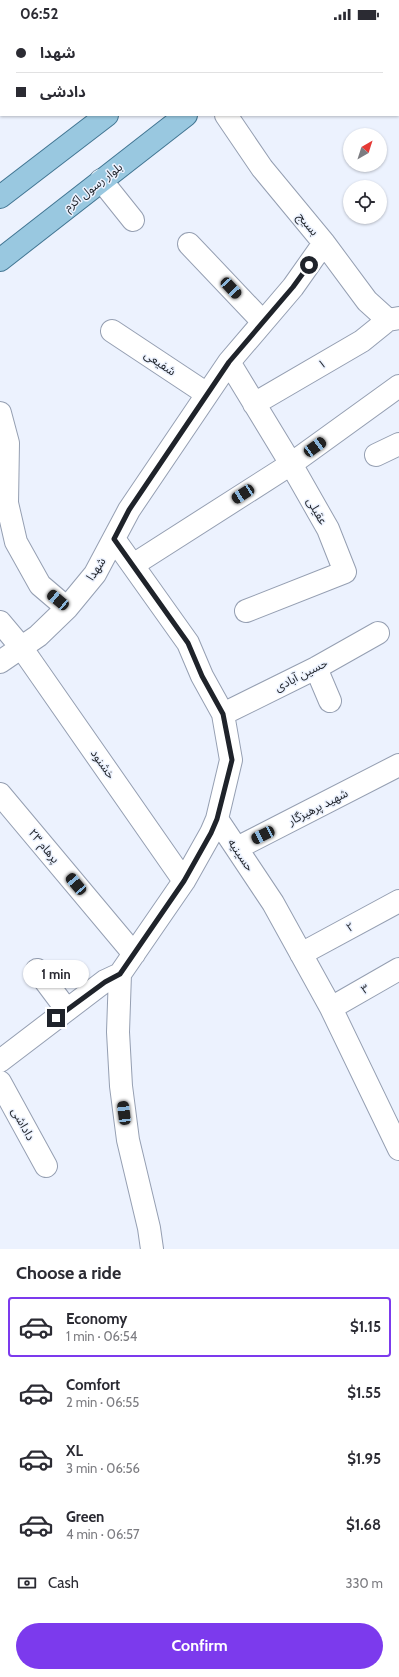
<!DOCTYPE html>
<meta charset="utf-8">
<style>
body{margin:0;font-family:Cabin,"Noto Sans Arabic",sans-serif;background:#f2f2f3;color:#2b2b33;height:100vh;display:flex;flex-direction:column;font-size:15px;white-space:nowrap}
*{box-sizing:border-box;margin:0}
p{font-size:13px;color:#7c7c81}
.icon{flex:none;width:22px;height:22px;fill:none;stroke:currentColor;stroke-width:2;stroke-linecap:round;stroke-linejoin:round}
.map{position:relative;height:1221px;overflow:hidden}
.panel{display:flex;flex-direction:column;background:#fff;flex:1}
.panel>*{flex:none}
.hud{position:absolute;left:0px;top:0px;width:399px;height:88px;box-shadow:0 1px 3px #0004;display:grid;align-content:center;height:88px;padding:0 16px;background:#fff}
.needle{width:26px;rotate:39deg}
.buttons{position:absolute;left:343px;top:100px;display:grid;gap:8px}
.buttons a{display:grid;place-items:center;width:44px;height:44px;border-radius:50%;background:#fff;box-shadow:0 1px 3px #0004;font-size:20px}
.end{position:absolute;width:18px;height:18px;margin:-9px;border:5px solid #1f232a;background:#fff;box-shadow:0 0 0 2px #fff}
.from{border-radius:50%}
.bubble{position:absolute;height:28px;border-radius:14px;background:#fff;box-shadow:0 1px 3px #0004;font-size:13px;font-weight:700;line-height:28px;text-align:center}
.car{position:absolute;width:12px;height:24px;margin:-12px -6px;border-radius:5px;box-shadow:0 0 3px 1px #0007;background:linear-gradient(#222 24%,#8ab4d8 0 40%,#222 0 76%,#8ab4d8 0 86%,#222 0)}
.hud b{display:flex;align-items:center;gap:14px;height:38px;font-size:15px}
.hud b+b{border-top:1px solid #e1e1e2}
.hud i{width:10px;height:10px;background:#2b2b33}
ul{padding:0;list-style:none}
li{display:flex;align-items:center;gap:12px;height:60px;margin:0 8px 6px;padding:0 8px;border:2px solid transparent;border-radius:4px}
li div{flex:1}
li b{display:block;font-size:15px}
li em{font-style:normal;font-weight:700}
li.on{border-color:#7c3aed}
li>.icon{width:36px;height:36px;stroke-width:1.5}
h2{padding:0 16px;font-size:18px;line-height:48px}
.pay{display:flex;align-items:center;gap:10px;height:44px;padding:0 16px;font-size:15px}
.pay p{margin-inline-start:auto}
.cta{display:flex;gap:8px;margin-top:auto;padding:8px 16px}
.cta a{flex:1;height:46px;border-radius:24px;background:#7c3aed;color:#fff;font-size:16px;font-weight:700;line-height:46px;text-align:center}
.status{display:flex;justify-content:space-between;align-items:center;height:28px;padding:0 20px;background:#fff;direction:ltr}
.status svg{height:11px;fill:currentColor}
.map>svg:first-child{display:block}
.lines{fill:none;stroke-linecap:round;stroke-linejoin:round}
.minor-casing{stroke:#959fb2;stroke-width:24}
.major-casing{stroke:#427693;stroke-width:24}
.minor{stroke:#fff;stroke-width:22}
.major{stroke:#99c8e0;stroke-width:22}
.route{stroke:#1f232a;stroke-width:5}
.labels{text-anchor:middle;stroke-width:3;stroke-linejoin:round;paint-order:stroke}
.street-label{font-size:12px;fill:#1f232a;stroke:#ecf2fe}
</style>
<div class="status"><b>06:52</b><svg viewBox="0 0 49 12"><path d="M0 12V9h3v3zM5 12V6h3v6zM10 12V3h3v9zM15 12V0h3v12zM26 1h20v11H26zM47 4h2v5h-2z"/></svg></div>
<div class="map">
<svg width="399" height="1221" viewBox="0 0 399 1221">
<rect width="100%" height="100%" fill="#ecf2fe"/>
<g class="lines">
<g class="minor-casing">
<path id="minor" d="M 195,0 L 195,1
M 378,0 L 379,1
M 109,1 L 111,0
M 398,25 L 399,26
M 226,87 L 262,140 L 324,215 L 367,273 L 388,292 L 399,290
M 101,152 L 133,192
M 189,216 L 263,294
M 112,303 L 207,366
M 229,334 L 291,436 L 328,501 L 345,544 L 246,583
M 254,376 L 362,313 L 388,292
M 0,385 L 8,415 L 7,475 L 16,514 L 40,557 L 67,580
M 376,427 L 399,416
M 114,511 L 188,615 L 202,648 L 223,686 L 231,732 L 217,791 L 211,805 L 184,853 L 120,946
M 133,537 L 291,436 L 399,358
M 0,594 L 21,619 L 184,853
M 0,634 L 38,608 L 67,580 L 95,546 L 129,482 L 229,334 L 293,259 L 324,215
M 316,640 L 330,673
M 223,686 L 316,640 L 378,605
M 0,766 L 134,926
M 217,791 L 273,875 L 331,980 L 399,1121
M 237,820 L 399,737
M 301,926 L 399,873
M 37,942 L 67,982
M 120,946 L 118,1004 L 121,1058 L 128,1112 L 149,1200 L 152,1221
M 331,980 L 399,941
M 0,1033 L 105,953 L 120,946
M 0,1054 L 46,1138"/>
</g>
<g class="major-casing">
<path id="major" d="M 219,1 L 220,0
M 298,1 L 299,0
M 0,169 L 107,87
M 0,232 L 186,87"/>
</g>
<use href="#minor" class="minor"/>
<use href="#major" class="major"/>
</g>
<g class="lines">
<path class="route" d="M 56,990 L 105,954 L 120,946 L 184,853 L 211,805 L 217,791 L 232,732 L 223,686 L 202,648 L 188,615 L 114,511 L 129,482 L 229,334 L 293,259 L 309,237"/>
</g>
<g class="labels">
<g class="street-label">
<text transform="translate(93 159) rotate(-38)" y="4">بلوار رسول اکرم</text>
<text transform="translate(308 196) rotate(50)" y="4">بسیج</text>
<text transform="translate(160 335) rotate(34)" y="4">شفیعی</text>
<text transform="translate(322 336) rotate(-30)" y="4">۱</text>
<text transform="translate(317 483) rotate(60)" y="4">عقیلی</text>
<text transform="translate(96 541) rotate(-57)" y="4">شهدا</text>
<text transform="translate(301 647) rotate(-27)" y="4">حسین آبادی</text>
<text transform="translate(103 736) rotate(55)" y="4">خشنود</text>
<text transform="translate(318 779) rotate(-27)" y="4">شهید پرهیزگار</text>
<text transform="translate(44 818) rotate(50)" y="4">پرهام ۲۳</text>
<text transform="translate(241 827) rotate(56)" y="4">حسینیه</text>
<text transform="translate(350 899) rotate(-29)" y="4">۲</text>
<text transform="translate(365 961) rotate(-29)" y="4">۳</text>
<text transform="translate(23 1096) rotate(61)" y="4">داداشی</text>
</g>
</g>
</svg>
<div class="buttons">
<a><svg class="needle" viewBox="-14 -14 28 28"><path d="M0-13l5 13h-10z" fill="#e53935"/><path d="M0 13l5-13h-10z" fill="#7c7c81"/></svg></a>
<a><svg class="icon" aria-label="locate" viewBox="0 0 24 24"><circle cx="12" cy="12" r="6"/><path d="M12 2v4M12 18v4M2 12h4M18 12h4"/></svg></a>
</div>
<i class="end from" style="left:309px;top:237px"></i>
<i class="end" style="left:56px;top:990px"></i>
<div class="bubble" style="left:23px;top:932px;width:66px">1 min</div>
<i class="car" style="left:231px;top:260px;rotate:137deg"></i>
<i class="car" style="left:315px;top:419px;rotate:54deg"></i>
<i class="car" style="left:243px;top:466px;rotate:237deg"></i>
<i class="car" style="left:58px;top:572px;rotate:310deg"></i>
<i class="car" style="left:263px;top:807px;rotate:244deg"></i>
<i class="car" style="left:76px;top:856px;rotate:320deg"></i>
<i class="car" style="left:124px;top:1085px;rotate:353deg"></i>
<div class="hud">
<b><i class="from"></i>شهدا</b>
<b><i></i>دادشی</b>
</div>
</div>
<section class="panel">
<h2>Choose a ride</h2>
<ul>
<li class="on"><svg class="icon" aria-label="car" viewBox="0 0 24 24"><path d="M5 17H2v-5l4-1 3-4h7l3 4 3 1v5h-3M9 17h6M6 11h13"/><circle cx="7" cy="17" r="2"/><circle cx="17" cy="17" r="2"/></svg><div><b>Economy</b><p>1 min · 06:54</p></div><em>$1.15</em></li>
<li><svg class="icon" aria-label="car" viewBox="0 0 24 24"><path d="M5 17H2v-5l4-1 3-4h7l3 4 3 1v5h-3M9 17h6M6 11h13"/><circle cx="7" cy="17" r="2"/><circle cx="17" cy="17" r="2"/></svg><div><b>Comfort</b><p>2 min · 06:55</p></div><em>$1.55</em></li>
<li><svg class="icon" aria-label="car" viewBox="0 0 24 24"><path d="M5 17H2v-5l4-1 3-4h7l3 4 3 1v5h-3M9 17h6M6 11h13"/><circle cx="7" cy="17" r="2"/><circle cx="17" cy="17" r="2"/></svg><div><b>XL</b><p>3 min · 06:56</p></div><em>$1.95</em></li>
<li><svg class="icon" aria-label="car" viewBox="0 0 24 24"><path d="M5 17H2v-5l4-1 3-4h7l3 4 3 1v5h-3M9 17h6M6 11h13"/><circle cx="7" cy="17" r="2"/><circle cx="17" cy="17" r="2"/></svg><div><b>Green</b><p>4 min · 06:57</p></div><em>$1.68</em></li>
</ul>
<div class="pay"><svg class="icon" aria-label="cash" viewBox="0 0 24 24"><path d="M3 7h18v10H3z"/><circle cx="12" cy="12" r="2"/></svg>Cash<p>330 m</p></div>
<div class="cta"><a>Confirm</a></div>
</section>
